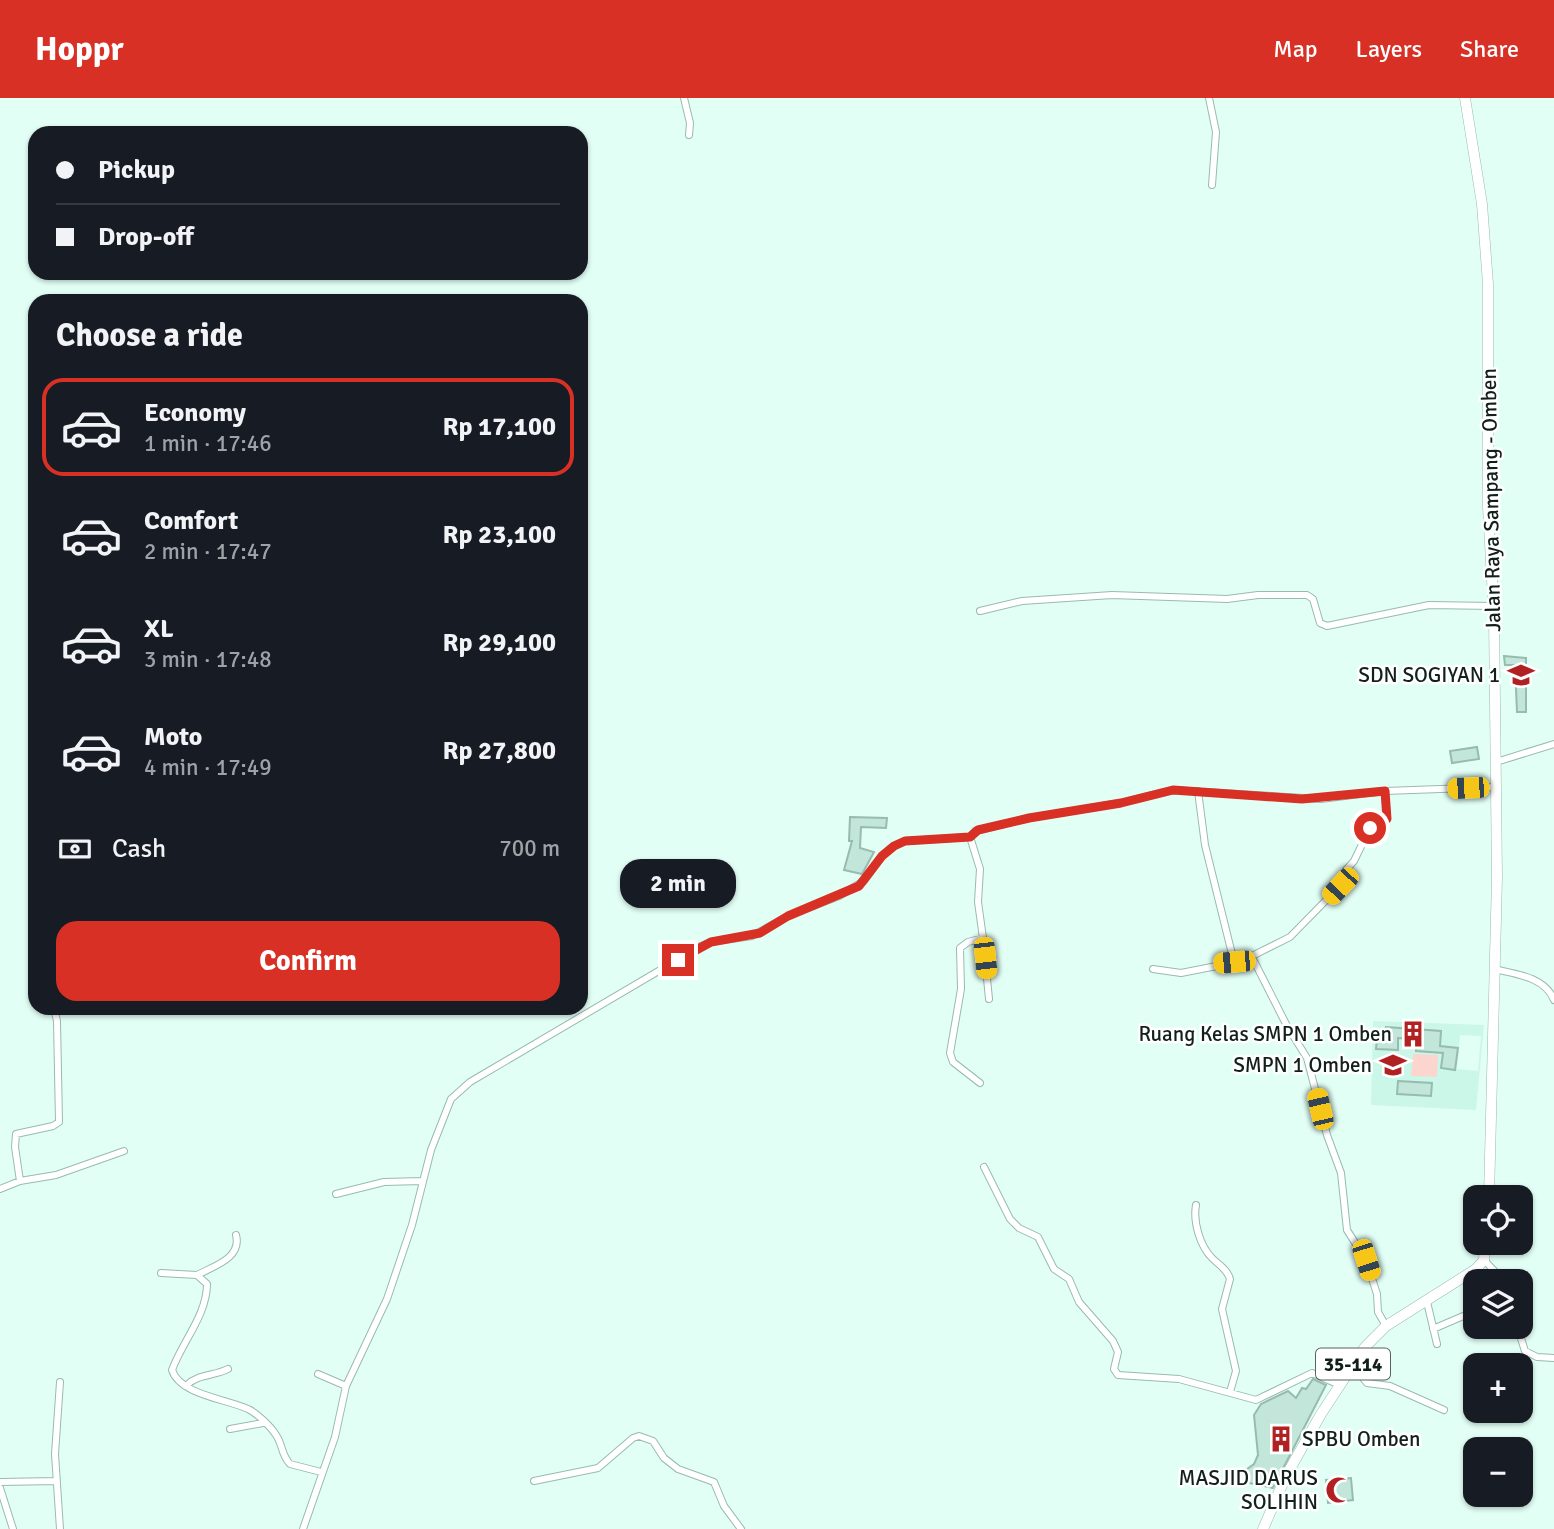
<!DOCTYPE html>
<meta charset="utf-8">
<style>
body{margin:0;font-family:Signika,sans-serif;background:#242831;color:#f1f3f6;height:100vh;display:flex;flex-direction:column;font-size:26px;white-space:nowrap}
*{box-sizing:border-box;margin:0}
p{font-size:23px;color:#9ea1a6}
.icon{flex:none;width:38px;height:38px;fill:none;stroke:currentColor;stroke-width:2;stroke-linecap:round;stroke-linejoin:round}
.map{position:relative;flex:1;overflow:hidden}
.drawer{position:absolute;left:28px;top:196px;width:560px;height:721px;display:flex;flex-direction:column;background:#171b24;border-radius:21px;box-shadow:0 2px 5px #0004}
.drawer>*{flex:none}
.hud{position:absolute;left:28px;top:28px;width:560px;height:154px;border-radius:21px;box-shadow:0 2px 5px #0004;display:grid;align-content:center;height:154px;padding:0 28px;background:#171b24}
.tools{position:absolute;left:1463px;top:1087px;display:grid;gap:14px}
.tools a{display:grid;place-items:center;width:70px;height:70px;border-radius:14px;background:#171b24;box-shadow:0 2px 5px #0004;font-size:35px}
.end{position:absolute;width:32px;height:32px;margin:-16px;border:9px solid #d93025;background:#fff;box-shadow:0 0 0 4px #fff}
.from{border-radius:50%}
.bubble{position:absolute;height:49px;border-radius:21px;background:#171b24;box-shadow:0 2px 5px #0004;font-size:23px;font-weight:700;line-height:49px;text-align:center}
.car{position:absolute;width:21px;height:42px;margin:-21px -10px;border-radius:9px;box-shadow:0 0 5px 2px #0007;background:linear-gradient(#f5c518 24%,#345 0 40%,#f5c518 0 76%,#345 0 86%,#f5c518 0)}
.hud b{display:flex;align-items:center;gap:24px;height:66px;font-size:26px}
.hud b+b{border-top:2px solid #363941}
.hud i{width:18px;height:18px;background:#f1f3f6}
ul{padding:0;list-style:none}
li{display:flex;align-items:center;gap:21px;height:98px;margin:0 14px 10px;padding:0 14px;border:4px solid transparent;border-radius:21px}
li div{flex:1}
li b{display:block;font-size:26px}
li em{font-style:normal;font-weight:700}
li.current{border-color:#d93025}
li>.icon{width:63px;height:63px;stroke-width:1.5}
h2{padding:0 28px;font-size:32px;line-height:84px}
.pay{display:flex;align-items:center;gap:18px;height:77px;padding:0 28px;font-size:26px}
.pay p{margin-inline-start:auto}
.primary-button{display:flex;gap:14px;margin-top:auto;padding:14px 28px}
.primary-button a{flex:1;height:80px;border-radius:21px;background:#d93025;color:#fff;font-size:28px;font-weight:700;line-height:80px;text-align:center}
header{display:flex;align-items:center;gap:42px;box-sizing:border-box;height:98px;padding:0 35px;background:#d93025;color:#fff}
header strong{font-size:33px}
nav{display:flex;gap:38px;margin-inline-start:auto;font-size:24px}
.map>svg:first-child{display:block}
.built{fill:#caf7e8;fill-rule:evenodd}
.green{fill:#fcd5cf}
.building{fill:#c2e6d9;stroke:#98bbaf;stroke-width:2}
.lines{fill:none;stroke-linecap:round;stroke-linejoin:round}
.minor-casing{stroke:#98bbaf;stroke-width:8}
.primary-casing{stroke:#98bbaf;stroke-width:11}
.minor{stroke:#fff;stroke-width:6}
.primary{stroke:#fff;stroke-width:10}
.route{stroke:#d93025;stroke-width:9}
.labels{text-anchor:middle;stroke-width:5;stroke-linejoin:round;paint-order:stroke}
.shield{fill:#fff;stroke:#59635f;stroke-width:2}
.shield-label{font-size:19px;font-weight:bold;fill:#12201b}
.street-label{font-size:21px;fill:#12201b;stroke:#fff}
.poi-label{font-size:21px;fill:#12201b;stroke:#fff;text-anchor:end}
</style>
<header>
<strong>Hoppr</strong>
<nav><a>Map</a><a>Layers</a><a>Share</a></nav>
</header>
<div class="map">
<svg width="1554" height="1431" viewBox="0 0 1554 1431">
<rect width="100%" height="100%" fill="#e2fff5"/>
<path class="built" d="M 1373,923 L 1484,927 L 1476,1012 L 1371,1007 ZM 1386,929 L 1440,933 L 1440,943 L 1386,939 ZM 1460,937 L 1481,938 L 1478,973 L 1457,971 Z"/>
<path class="green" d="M 1413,956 L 1438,957 L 1437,979 L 1411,978 Z"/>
<path class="building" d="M 1504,558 L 1526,560 L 1526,614 L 1517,614 L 1515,567 L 1505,567 Z
M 1477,649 L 1479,661 L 1452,665 L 1450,653 Z
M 850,719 L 887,720 L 886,730 L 861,729 L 860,750 L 874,754 L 862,776 L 844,772 L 852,743 L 849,743 Z
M 1386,929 L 1441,933 L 1440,948 L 1458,950 L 1455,972 L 1441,970 L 1443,955 L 1416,953 L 1417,941 L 1398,940 L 1398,952 L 1376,951 L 1377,940 L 1385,941 Z
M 1398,983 L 1432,985 L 1431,998 L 1397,996 Z
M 1313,1281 L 1326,1287 L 1273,1390 L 1244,1384 L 1247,1371 L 1254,1366 L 1258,1357 L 1254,1317 L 1261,1306 L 1288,1293 L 1296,1300 L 1302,1290 L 1306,1291 Z
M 1351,1380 L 1353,1402 L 1328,1405 L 1326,1382 Z"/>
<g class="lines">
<g class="minor-casing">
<path id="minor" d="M 684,0 L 690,25 L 689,37
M 1209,0 L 1216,34 L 1212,87
M 980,513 L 1022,503 L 1112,497 L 1227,501 L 1258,497 L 1307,497 L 1313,501 L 1320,525 L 1327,528 L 1429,507 L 1493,508
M 1496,664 L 1554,646
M 1198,693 L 1205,747 L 1234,864
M 983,840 L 989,901
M 1252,859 L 1287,928 L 1307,960 L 1327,1037 L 1341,1075 L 1347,1132 L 1366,1162 L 1377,1196 L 1378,1214 L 1386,1228
M 1153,871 L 1181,875 L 1242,863 L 1290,839 L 1342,786 L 1346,772 L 1354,763 L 1370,730 L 1387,721 L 1385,693
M 1494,871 C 1516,876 1545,879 1554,902
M 980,985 L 953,964 L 950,955 L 961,891 L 960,850 L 968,844 L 983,840 L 978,804 L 980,771 L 970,739 L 975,733 L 1029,720 L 1120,705 L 1173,692 L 1321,701 L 1385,693 L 1496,689
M 984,1069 L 1010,1121 L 1019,1130 L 1038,1139 L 1054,1171 L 1069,1181 L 1079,1204 L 1113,1243 L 1118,1254 L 1114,1271 L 1118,1277 L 1179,1281 L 1256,1302 L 1312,1275 L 1340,1287
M 20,1083 L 15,1049 L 16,1036 L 53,1028 L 59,1024 L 57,923 L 54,910
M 0,1091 L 20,1083 L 56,1077 L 124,1053
M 336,1096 L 384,1084 L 422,1083
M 1196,1107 C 1193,1124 1200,1148 1212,1160 C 1219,1167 1227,1171 1230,1181 L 1222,1211 L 1236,1273 L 1230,1294
M 1484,1162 L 1504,1183
M 161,1175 L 197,1177 L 207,1186 C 207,1217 182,1244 172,1272 C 180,1297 227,1301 248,1311 C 257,1315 271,1329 276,1337 C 283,1347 281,1357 290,1366 L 321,1374
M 197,1177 C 214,1168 242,1160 236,1137
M 1427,1204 L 1437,1246
M 1517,1228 L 1525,1253 L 1537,1259 L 1554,1260
M 1433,1231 L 1475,1213
M 1352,1267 L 1367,1285 L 1390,1288 L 1444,1312
M 318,1276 L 346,1288
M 187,1287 C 198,1276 214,1278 228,1271
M 230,1331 L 263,1325
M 534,1383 L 598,1370 L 633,1340 L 639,1338 L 653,1343 L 664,1360 L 678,1371 L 714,1384 L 724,1408 L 741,1431
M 0,1384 L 56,1383
M 0,1390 L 13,1431
M 60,1431 L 55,1356 L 60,1284
M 303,1431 L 335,1339 L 346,1288 L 387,1201 L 412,1127 L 431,1052 L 451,1001 L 470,984 L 701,848 L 711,844 L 752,838 L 788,818 L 839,798 L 864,783 L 882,758 L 894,748 L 905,743 L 970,739"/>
</g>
<g class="primary-casing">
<path id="primary" d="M 1465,0 L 1482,106 L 1488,186 L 1488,409 L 1494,518 L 1497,779 L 1489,1099
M 1263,1431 L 1286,1378 L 1321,1316 L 1365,1249 L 1386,1228 L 1476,1171 L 1484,1162 L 1485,1144"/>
</g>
<use href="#minor" class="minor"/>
<use href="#primary" class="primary"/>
</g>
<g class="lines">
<path class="route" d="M 678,862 L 711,844 L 760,835 L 788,818 L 859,788 L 882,758 L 894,748 L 905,743 L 970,739 L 978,732 L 1029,720 L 1121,705 L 1173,692 L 1302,701 L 1385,693 L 1387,721 L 1370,730"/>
</g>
<defs>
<g id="school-bare" transform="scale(2.1)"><path d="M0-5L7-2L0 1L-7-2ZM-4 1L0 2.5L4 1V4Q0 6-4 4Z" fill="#b22122" stroke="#fff" stroke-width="2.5" paint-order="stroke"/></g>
<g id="building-bare" transform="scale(2.1)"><path d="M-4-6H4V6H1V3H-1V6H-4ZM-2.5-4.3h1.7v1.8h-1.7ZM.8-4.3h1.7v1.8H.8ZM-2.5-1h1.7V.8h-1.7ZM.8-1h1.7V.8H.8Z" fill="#b22122" stroke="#fff" stroke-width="2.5" paint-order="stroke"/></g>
<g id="mosque-bare" transform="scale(2.1)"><path d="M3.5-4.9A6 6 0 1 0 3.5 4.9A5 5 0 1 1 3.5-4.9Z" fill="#b22122" stroke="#fff" stroke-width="2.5" paint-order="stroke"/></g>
</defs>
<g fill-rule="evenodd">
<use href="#school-bare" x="1521" y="577"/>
<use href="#building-bare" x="1413" y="936"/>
<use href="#school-bare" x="1393" y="967"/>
<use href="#building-bare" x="1281" y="1341"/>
<use href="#mosque-bare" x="1339" y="1392"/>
</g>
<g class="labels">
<rect class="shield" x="1316" y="1250.5" width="74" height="31" rx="5"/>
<g class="shield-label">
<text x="1353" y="1273">35-114</text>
</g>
<g class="street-label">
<text transform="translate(1491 402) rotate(-91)" y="7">Jalan Raya Sampang - Omben</text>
</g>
<g class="poi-label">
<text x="1500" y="584">SDN SOGIYAN 1</text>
<text x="1392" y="943">Ruang Kelas SMPN 1 Omben</text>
<text x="1372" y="974">SMPN 1 Omben</text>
<text x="1302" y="1348" text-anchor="start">SPBU Omben</text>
<text x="1318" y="1387">MASJID DARUS<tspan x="1318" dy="24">SOLIHIN</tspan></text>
</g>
</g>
</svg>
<div class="tools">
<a><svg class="icon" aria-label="locate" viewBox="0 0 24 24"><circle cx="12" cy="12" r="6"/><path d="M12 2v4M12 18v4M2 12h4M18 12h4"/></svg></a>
<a><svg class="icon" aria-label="layers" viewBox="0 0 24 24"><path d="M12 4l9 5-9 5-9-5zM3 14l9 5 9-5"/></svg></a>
<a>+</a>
<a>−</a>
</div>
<i class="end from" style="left:1370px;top:730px"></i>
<i class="end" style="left:678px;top:862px"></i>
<div class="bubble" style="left:620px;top:761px;width:116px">2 min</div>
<i class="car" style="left:1468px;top:690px;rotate:268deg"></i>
<i class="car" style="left:1340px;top:788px;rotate:223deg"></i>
<i class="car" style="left:985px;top:860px;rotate:174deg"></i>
<i class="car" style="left:1234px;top:864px;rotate:265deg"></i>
<i class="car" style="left:1320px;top:1011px;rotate:347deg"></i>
<i class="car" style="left:1366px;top:1162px;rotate:162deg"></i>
<div class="hud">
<b><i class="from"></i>Pickup</b>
<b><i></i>Drop-off</b>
</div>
<section class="drawer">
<h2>Choose a ride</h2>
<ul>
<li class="current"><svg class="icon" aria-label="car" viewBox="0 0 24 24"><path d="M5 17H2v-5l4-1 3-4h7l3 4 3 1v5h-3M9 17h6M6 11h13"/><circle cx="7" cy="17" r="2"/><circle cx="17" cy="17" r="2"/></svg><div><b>Economy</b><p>1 min · 17:46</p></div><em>Rp 17,100</em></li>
<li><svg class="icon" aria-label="car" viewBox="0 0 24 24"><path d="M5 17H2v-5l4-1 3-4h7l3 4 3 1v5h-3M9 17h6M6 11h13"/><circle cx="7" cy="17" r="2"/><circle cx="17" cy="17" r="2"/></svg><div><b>Comfort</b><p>2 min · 17:47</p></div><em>Rp 23,100</em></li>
<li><svg class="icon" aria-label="car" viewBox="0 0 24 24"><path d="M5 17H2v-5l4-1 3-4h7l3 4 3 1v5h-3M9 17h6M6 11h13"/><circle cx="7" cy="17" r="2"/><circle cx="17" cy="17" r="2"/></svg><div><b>XL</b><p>3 min · 17:48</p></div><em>Rp 29,100</em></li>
<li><svg class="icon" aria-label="car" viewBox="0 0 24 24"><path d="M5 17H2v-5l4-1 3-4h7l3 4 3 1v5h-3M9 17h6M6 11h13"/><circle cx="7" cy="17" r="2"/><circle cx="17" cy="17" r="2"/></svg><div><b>Moto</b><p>4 min · 17:49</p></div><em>Rp 27,800</em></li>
</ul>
<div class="pay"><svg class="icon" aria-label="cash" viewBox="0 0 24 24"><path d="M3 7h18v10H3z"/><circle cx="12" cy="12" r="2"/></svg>Cash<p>700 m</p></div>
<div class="primary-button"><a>Confirm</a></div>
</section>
</div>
